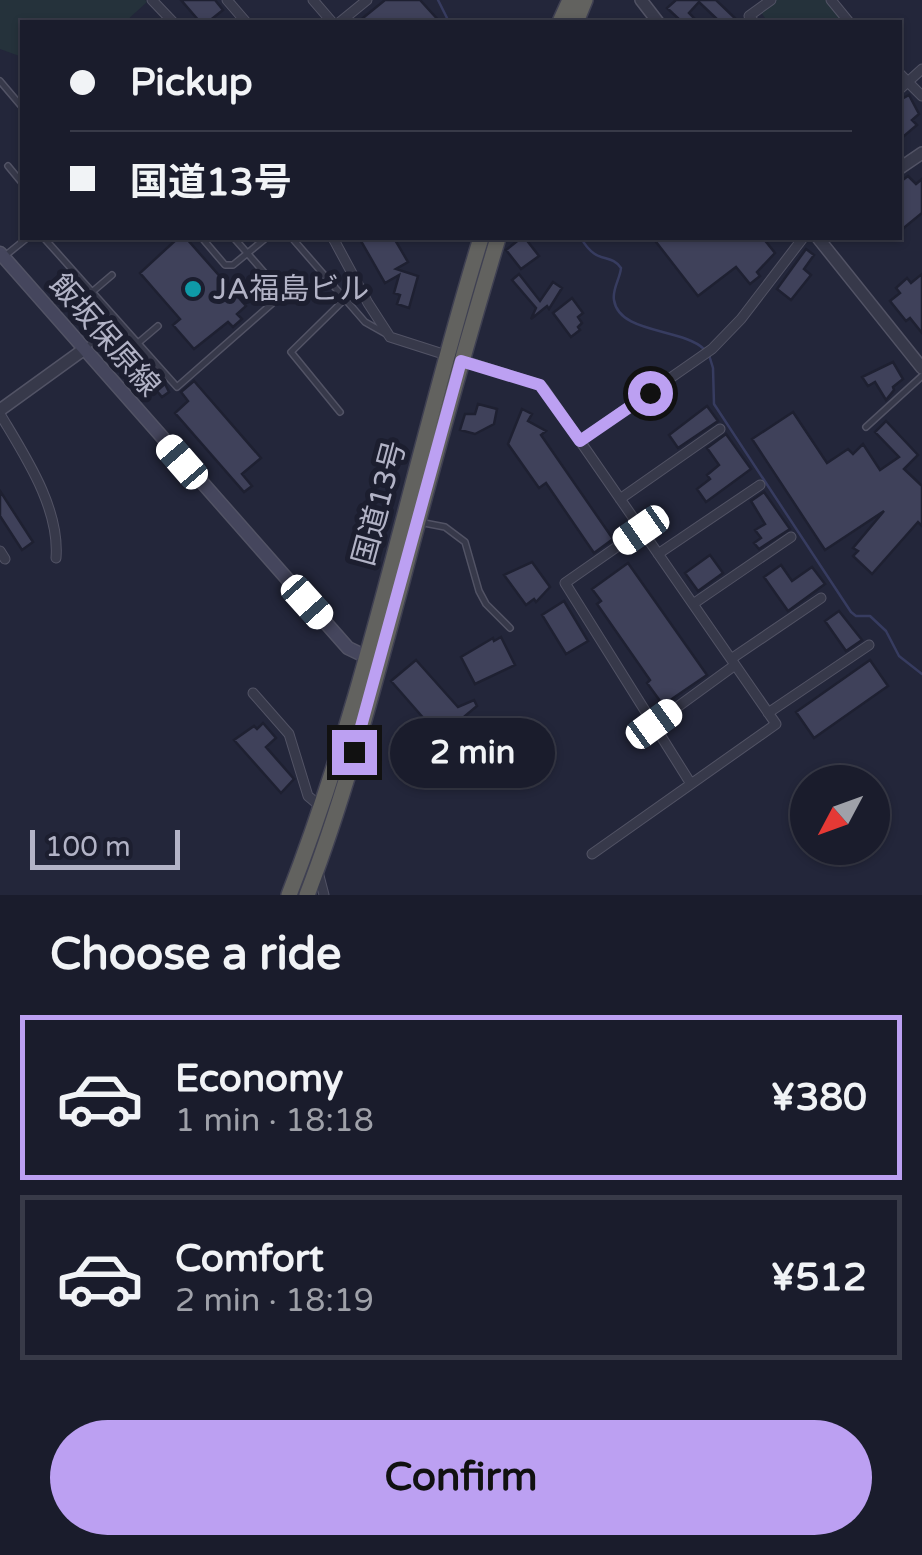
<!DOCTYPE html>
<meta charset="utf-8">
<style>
body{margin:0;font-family:"Varela Round","Noto Sans JP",sans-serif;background:#272938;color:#f1f3f6;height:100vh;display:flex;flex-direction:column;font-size:38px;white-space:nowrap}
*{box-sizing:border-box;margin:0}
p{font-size:32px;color:#9fa1a9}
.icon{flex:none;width:55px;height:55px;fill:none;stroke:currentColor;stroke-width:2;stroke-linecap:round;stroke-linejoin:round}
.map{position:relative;height:895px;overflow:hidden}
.details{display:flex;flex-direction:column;background:#1a1c2c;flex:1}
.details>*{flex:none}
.guide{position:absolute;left:20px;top:20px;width:882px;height:220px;border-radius:0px;box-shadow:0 2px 8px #0004,0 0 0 2px #383a48;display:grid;align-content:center;height:220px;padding:0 50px;background:#1a1c2c}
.needle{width:65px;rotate:229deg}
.controls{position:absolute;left:790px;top:765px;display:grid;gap:20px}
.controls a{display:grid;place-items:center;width:100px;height:100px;border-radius:50%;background:#1a1c2c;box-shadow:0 2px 8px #0004,0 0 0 2px #383a48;font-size:50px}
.scale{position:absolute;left:30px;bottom:25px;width:150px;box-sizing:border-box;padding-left:10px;border:5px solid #b2b3c6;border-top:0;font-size:28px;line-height:35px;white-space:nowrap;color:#b2b3c6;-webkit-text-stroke:8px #1c1e2f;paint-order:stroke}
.end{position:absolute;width:45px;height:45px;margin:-22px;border:12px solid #bca0f2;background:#111;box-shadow:0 0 0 5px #111}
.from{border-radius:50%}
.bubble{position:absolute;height:70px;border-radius:35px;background:#1a1c2c;box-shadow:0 2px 8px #0004,0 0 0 2px #383a48;font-size:32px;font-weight:700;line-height:70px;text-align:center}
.car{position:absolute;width:30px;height:60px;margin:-30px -15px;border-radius:12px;box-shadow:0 0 8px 2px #0007;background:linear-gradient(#fff 24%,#345 0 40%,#fff 0 76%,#345 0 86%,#fff 0)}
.guide b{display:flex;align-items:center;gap:35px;height:95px;font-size:38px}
.guide b+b{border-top:2px solid #383a48}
.guide i{width:25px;height:25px;background:#f1f3f6}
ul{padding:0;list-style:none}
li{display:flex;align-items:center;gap:30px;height:165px;margin:0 20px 15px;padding:0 30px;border:5px solid #383a48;border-radius:0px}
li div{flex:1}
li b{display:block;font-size:38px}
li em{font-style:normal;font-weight:700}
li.active{border-color:#bca0f2}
li>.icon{width:90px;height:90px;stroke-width:1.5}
h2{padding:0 50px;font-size:45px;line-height:120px}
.primary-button{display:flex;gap:20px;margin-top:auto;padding:20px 50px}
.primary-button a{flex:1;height:115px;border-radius:60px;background:#bca0f2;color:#111;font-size:40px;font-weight:700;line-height:115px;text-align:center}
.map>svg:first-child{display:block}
.green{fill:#25323b}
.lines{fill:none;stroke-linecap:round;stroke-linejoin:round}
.stream{stroke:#373c60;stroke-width:2.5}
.building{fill:#3f415a;stroke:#1e2031;stroke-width:2.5}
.service-casing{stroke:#525365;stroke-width:8}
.minor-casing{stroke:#525365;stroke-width:11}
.tertiary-casing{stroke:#525365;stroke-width:14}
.secondary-casing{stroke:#525365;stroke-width:15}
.trunk-casing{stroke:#3f4052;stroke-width:18}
.service{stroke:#37394a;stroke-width:5}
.minor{stroke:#37394a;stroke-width:9}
.tertiary{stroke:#37394a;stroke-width:11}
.secondary{stroke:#45465d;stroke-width:12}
.trunk{stroke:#62625f;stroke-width:15}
.route{stroke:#bca0f2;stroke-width:12}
.culture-dot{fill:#0f9aa8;stroke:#1c1e2f;stroke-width:4}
.labels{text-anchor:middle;stroke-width:10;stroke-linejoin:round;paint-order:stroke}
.poi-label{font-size:30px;fill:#b2b3c6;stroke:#1c1e2f;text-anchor:start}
.street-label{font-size:30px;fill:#b2b3c6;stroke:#1c1e2f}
</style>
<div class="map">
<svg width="922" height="895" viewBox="0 0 922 895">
<rect width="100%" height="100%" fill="#23263a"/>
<path class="green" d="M 0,0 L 145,0 L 147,2 L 125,22 L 22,22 L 22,57 L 0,49 Z
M 775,0 L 828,0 L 846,22 L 768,22 L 760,11 Z"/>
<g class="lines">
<path class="stream" d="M 438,0 L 449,22
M 581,238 C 597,266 610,252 621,268 C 620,279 612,289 614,300 C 619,334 682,328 704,349
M 709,355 L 713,368 L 714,404 L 851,612 L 856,616 L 870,616 L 886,631 L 899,656 L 922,674"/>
</g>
<path class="building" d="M 181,0 L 215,0 L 223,10 L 208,22 L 200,22 Z
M 385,0 L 420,0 L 440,22 L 358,22 Z
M 676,0 L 716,0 L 739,22 L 720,22 L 699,2 L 689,13 L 694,18 L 690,22 L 682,22 L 667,8 Z
M 909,95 L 919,114 L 912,120 L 917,125 L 904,136 L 900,131 L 900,100 Z
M 908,176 L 916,184 L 922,179 L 922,213 L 900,231 L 900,182 Z
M 178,238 L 186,238 L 246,306 L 237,314 L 242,319 L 233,327 L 228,322 L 194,349 L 173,325 L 180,319 L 140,273 Z
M 366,238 L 394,238 L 408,262 L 396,269 L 418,276 L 409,308 L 397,304 L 400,295 L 394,293 L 399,275 L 385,283 L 361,241 Z
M 521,238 L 525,238 L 539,256 L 521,269 L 506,250 Z
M 653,238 L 763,238 L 775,253 L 757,272 L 760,276 L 750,284 L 736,267 L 698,296 Z
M 806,249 L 814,255 L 804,269 L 811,275 L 791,300 L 777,289 Z
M 519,274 L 540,301 L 553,282 L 562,288 L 549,309 L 547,306 L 531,319 L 536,308 L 512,280 Z
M 922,274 L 922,333 L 910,318 L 906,321 L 890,301 L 900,293 L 896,288 L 907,278 L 911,283 Z
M 572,298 L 583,313 L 578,317 L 582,323 L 578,327 L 580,330 L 571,337 L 553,313 Z
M 131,344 L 165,384 L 169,392 L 162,397 L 123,351 Z
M 893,362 L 903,379 L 893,387 L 894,390 L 886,400 L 875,382 L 868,386 L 862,377 Z
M 194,381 L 261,458 L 242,474 L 252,486 L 244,492 L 175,413 L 188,401 L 181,392 Z
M 478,404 L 497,409 L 494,424 L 475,434 L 460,430 L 465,414 L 475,414 Z
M 707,406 L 718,421 L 678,448 L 669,435 Z
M 522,409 L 532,414 L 528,421 L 546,431 L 541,435 L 613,539 L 594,553 L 546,483 L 539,488 L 508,444 Z
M 793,412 L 827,463 L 848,449 L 853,454 L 863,444 L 880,470 L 899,457 L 875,432 L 886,421 L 918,455 L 904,469 L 922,486 L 922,526 L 918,522 L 872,574 L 853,556 L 858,551 L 853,548 L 884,511 L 825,550 L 752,439 Z
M 726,434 L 751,469 L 706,502 L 697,489 L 710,479 L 707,475 L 719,465 L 707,448 Z
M 0,491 L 33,542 L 22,550 L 0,516 Z
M 764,492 L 790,529 L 759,549 L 754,543 L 761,538 L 755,530 L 765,524 L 751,501 Z
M 710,555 L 723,573 L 698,591 L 685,573 Z
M 532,562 L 550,587 L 536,602 L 534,599 L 526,605 L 504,575 Z
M 628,563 L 707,675 L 663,705 L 647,683 L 650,680 L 597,604 L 601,601 L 592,589 Z
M 781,565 L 792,581 L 812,567 L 825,584 L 788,611 L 764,577 Z
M 564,601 L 588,641 L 566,654 L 542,615 Z
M 839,611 L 862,640 L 846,651 L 825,621 Z
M 501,637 L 515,665 L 475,684 L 461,657 L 493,638 L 494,641 Z
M 416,660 L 458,707 L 474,700 L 477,706 L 440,737 L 391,681 Z
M 870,660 L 888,686 L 814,738 L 796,712 Z
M 263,723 L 276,738 L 266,747 L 294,779 L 281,793 L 234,740 L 254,726 L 257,729 Z"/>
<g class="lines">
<g class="service-casing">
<path id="service" d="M 0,81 L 22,107
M 8,166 L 22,183
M 44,238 L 177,387 L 283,294 L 234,238
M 202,238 L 225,265 L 233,265 L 266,238
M 292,238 L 365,322 L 388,335
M 6,255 L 27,238
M 92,292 L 112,275
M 138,343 L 158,326
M 85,348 L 119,322
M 340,412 L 291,352 L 345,299
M 866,427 L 922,376
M 419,522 L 445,527 L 465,542 L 479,591 L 486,604 L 510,628"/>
</g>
<g class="minor-casing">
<path id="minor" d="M 152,0 L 173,22
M 227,0 L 246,22
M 313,0 L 332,22
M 831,0 L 849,22
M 340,22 L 367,0
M 754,22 L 749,16 L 771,0
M 900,74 L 922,96
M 900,89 L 922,69
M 333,238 L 368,303 L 390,337 L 540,385 L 544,389 L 776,724 L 592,854
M 0,414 C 25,456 60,508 56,558
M 580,441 L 712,349 L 741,319 L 803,238
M 620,499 L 720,429
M 641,530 L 565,583 L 691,784
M 0,551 L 5,559
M 658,554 L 760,485
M 693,604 L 791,537
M 731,659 L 821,598
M 253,693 L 289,734 L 308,796 L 321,807
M 768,713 L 869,645
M 654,724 L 735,665
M 318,872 L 324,895"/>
</g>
<g class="tertiary-casing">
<path id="tertiary" d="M 641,0 L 658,22
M 900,168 L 922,153
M 818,238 L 922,368
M 0,410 L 83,350"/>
</g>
<g class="secondary-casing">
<path id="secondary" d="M 0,253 L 348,648 L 373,660"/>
</g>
<g class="trunk-casing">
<path id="trunk" d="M 560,22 L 570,0
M 576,22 L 585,0
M 289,895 C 372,682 414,455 481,238
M 307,895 C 345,796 372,692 400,589 C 431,471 463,354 498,238"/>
</g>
<use href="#service" class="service"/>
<use href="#minor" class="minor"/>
<use href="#tertiary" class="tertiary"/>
<use href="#secondary" class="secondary"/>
<use href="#trunk" class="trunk"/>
</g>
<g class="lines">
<path class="route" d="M 354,752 L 461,361 L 540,385 L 580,441 L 650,393"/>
</g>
<circle class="culture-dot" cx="193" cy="289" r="10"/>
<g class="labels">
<g class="poi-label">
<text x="213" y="299">JA福島ビル</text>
</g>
<g class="street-label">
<text transform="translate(105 335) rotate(49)" y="10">飯坂保原線</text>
<text transform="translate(379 503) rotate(-75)" y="10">国道13号</text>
</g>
</g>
</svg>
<div class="controls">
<a><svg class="needle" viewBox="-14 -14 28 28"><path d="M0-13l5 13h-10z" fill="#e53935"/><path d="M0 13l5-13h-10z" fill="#9fa1a9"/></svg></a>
</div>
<div class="scale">100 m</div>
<i class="end from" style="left:650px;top:393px"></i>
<i class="end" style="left:354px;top:752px"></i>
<div class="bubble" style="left:390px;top:718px;width:165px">2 min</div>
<i class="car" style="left:182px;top:462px;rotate:319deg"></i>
<i class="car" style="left:641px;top:530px;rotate:235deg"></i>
<i class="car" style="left:307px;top:602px;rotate:138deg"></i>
<i class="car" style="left:654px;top:724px;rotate:54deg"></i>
<div class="guide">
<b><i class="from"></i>Pickup</b>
<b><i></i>国道13号</b>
</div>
</div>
<section class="details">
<h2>Choose a ride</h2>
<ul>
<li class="active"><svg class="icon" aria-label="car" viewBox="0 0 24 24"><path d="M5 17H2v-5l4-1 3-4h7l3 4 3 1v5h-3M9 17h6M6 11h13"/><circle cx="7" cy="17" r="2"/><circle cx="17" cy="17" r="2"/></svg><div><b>Economy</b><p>1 min · 18:18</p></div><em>¥380</em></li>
<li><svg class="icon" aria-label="car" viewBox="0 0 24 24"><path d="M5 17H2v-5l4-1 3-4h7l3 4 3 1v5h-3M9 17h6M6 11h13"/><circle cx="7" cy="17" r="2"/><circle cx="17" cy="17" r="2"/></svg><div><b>Comfort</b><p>2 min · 18:19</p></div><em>¥512</em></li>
</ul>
<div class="primary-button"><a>Confirm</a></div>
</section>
